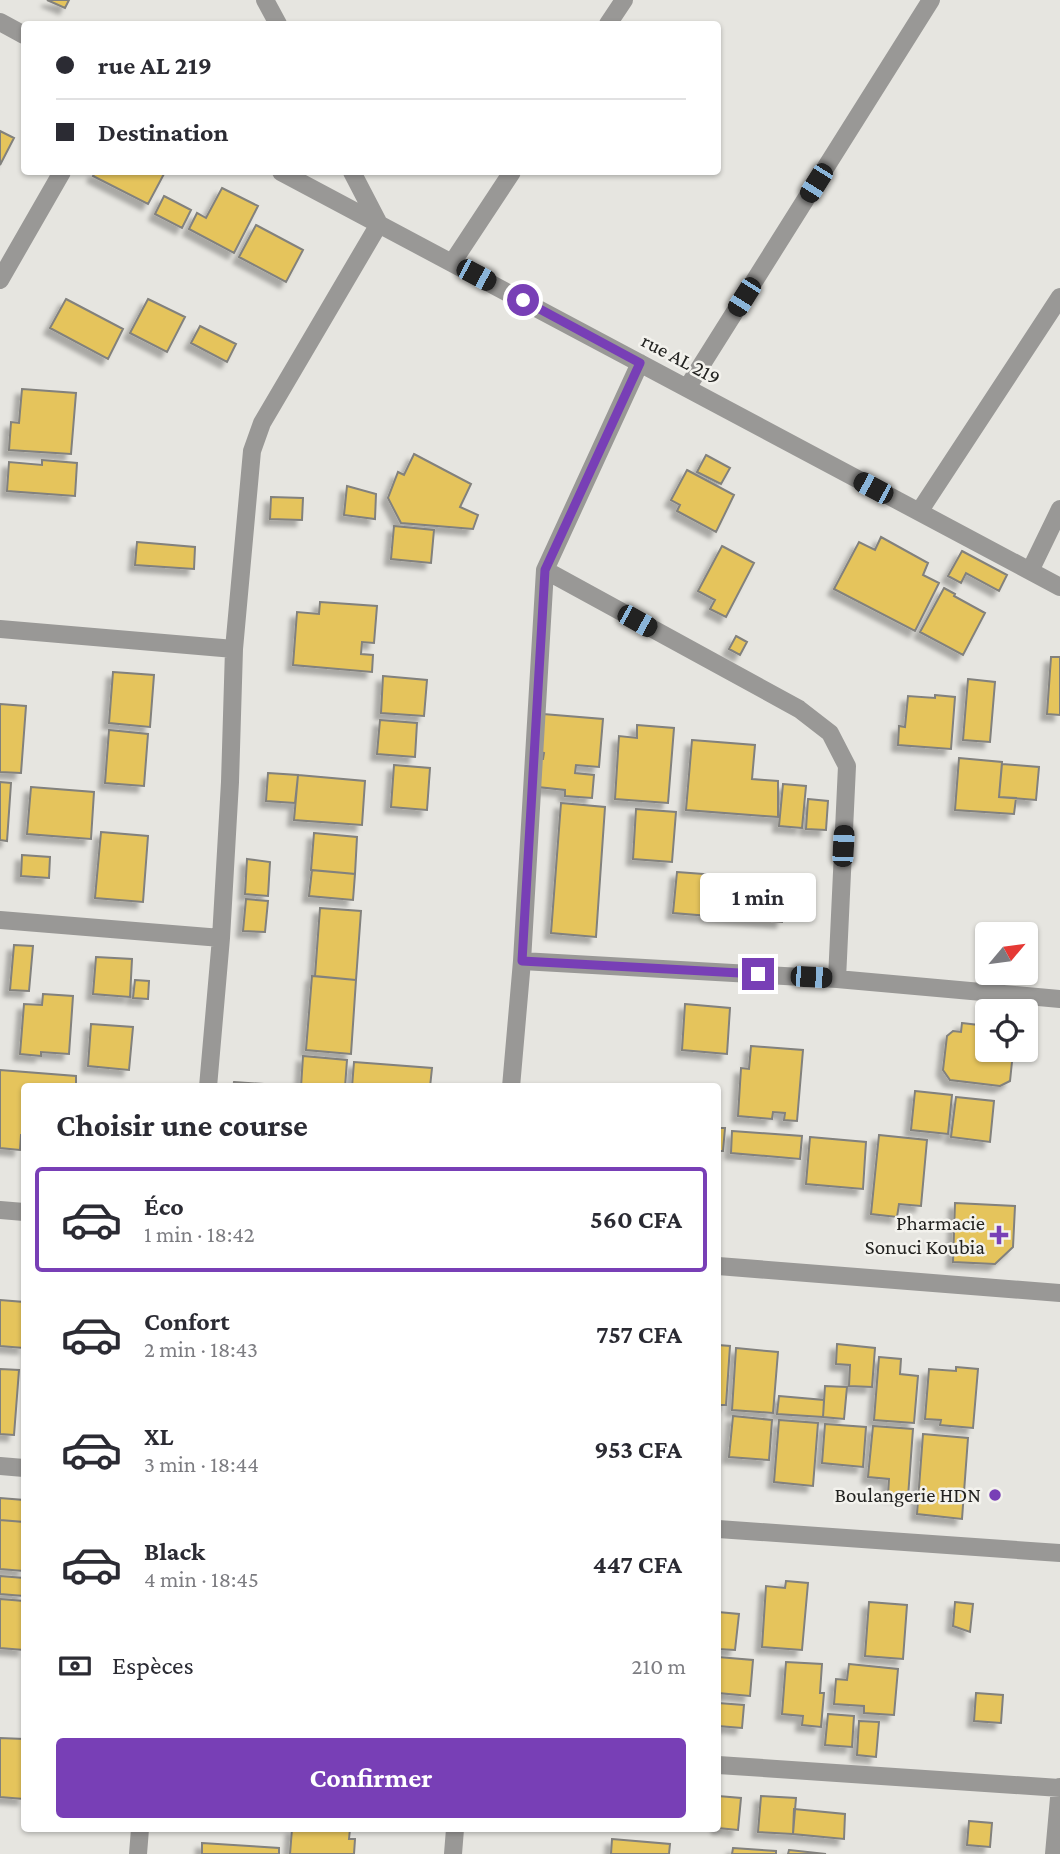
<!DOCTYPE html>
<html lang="fr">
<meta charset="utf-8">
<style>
body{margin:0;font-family:"Crimson Pro",serif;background:#f7f7f7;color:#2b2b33;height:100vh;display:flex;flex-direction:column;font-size:26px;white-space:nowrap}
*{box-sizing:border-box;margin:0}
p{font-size:23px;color:#7c7c81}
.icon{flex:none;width:38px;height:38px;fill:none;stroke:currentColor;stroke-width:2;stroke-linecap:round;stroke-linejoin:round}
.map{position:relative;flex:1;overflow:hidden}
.details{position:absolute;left:21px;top:1083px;width:700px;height:749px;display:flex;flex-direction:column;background:#fff;border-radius:7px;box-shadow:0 2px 5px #0004}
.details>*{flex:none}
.hud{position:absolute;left:21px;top:21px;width:700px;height:154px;border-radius:7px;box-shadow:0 2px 5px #0004;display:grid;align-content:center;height:154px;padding:0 35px;background:#fff}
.needle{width:46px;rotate:61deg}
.controls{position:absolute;left:975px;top:922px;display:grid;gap:14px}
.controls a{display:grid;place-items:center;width:63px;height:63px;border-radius:7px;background:#fff;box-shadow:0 2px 5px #0004;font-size:35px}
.end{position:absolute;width:32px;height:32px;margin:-16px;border:9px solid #783fb6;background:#fff;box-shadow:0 0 0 4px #fff}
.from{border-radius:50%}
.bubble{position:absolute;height:49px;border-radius:7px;background:#fff;box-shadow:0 2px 5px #0004;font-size:23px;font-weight:700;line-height:49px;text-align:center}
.car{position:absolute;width:21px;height:42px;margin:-21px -10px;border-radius:9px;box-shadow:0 0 5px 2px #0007;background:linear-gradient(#222 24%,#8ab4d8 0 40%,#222 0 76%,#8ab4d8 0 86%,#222 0)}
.hud b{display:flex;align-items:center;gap:24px;height:66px;font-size:26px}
.hud b+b{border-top:2px solid #e1e1e2}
.hud i{width:18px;height:18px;background:#2b2b33}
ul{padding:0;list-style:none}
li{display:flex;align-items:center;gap:21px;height:105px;margin:0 14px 10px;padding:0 21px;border:4px solid transparent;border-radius:7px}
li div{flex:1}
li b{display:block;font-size:26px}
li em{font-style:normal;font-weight:700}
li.current{border-color:#783fb6}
li>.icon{width:63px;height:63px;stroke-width:1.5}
h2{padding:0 35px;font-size:32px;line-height:84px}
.pay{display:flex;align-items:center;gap:18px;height:77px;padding:0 35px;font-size:26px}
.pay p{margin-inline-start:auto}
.primary-button{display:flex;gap:14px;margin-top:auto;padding:14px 35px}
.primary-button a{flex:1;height:80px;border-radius:7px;background:#783fb6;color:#fff;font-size:28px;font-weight:700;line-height:80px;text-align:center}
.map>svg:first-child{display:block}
.building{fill:#e5c45c;stroke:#82817d;stroke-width:2;filter:url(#shadow)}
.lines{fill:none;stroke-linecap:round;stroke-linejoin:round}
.minor{stroke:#999896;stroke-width:18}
.route{stroke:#783fb6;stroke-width:9}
.poi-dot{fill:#783fb6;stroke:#f3f2ed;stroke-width:2.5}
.labels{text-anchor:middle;stroke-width:5;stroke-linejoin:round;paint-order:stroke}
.street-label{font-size:21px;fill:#222220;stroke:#f3f2ed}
.poi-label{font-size:21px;fill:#222220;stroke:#f3f2ed;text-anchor:end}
</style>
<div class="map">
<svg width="1060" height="1854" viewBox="0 0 1060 1854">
<defs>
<filter id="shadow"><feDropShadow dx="-6" dy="6" stdDeviation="2" flood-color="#0004"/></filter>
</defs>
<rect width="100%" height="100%" fill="#e6e5e0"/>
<path class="building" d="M 47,0 L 69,0 L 65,8 Z
M 0,131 L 14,138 L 0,165 Z
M 95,172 L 165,172 L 148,204 L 93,176 Z
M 222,188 L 258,206 L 234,253 L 189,229 L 197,213 L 206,218 Z
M 164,196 L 191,210 L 182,228 L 155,214 Z
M 256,225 L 303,250 L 286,282 L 239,257 Z
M 66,299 L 123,329 L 108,359 L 50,328 Z
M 148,299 L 185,317 L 167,352 L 130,333 Z
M 200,326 L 236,344 L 227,362 L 191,343 Z
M 22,389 L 76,393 L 71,454 L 9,450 L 11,422 L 19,423 Z
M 414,454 L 471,484 L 460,507 L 478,515 L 473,529 L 401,523 L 388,498 L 398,472 L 404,475 Z
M 706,455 L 730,468 L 721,484 L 697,472 Z
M 42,460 L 77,463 L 75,496 L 7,491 L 9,462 L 42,465 Z
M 687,470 L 734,495 L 716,532 L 677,511 L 680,505 L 671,500 Z
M 347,486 L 376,494 L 375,519 L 344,515 Z
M 271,497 L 303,498 L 302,520 L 270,519 Z
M 394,526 L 434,530 L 431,563 L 391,559 Z
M 881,537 L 928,563 L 923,575 L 939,583 L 915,631 L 834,589 L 859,542 L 875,550 Z
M 137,542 L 195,547 L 194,569 L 135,565 Z
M 722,546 L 754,563 L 726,617 L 710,609 L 715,600 L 698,591 Z
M 962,551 L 1007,575 L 999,591 L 966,573 L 961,583 L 948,576 Z
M 944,588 L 955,594 L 954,596 L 985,613 L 963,655 L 920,632 Z
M 320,602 L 377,606 L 374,643 L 362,642 L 361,654 L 373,655 L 372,672 L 293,665 L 297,612 L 319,614 Z
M 736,636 L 747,642 L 740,655 L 729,649 Z
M 1051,657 L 1060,657 L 1060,715 L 1047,714 Z
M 113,672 L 154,675 L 150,727 L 109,723 Z
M 383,676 L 427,680 L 424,716 L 381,713 Z
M 968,679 L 995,682 L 990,742 L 963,740 Z
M 935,695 L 955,697 L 951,749 L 898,745 L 899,726 L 905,727 L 908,696 L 935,698 Z
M 0,704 L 26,706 L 21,773 L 0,772 Z
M 543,714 L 603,719 L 599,767 L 576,765 L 575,773 L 594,775 L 592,798 L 565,796 L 565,790 L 538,787 L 540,759 L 543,759 L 544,753 L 540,752 Z
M 380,720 L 417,723 L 415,757 L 377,754 Z
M 637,725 L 674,728 L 668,803 L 615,799 L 619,736 L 637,738 Z
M 109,730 L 148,734 L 144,786 L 105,783 Z
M 692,740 L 755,745 L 752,779 L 778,781 L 778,817 L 686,810 Z
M 959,758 L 1002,762 L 999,797 L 1016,798 L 1014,814 L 955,810 Z
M 1002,764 L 1039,767 L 1036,800 L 999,797 Z
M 394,765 L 430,768 L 427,810 L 391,807 Z
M 268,773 L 298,775 L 295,803 L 266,801 Z
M 298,775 L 365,781 L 362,825 L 294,820 Z
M 0,782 L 11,783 L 7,841 L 0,840 Z
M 783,784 L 806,786 L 802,828 L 779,826 Z
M 31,787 L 94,792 L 91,839 L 27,834 Z
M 808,799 L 828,801 L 826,830 L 806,829 Z
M 561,803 L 605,807 L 596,937 L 551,933 Z
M 636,809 L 676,812 L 672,862 L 633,859 Z
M 101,832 L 148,836 L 143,902 L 95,898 Z
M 314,833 L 357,837 L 355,874 L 311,870 Z
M 22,855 L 50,857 L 49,878 L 21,876 Z
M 247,859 L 270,862 L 268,896 L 245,894 Z
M 312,870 L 355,874 L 353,900 L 309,896 Z
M 677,872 L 785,880 L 782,922 L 673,913 Z
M 246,899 L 268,901 L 265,932 L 243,931 Z
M 320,908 L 361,911 L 356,980 L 315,976 Z
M 14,945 L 33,946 L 29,991 L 10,990 Z
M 96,957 L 132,959 L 130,997 L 93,994 Z
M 312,976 L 356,980 L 351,1054 L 306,1050 Z
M 135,980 L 149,981 L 148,999 L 133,998 Z
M 43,994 L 73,996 L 69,1054 L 41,1052 L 41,1056 L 20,1054 L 24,1004 L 42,1005 Z
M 685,1004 L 730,1008 L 727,1054 L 682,1050 Z
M 962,1023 L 987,1026 L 987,1050 L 1013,1052 L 1010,1081 L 1000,1086 L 950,1080 L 943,1070 L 947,1036 L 953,1031 L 961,1032 Z
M 91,1024 L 133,1027 L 129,1070 L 88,1066 Z
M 751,1046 L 803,1050 L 797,1121 L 784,1120 L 785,1113 L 773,1112 L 772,1119 L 738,1116 L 741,1068 L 749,1069 Z
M 303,1056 L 347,1060 L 345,1087 L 301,1087 Z
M 354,1062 L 432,1068 L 430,1087 L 352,1087 Z
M 0,1070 L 76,1076 L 76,1087 L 24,1087 L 24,1135 L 21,1135 L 20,1150 L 0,1148 Z
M 234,1082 L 278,1085 L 278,1087 L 233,1087 Z
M 915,1091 L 952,1095 L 948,1134 L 911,1130 Z
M 956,1097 L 994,1101 L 990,1142 L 951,1137 Z
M 718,1128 L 725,1128 L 723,1151 L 718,1151 Z
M 732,1131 L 802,1136 L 800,1159 L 731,1153 Z
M 879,1135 L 927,1140 L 921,1206 L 899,1204 L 897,1217 L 871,1214 Z
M 810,1137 L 866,1142 L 863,1189 L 806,1184 Z
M 955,1203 L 1015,1206 L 1013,1247 L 995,1264 L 953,1262 Z
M 0,1300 L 24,1302 L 24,1348 L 0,1346 Z
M 837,1344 L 875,1348 L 872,1387 L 849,1386 L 850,1365 L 836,1364 Z
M 718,1345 L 730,1346 L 726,1405 L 718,1405 Z
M 736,1348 L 778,1352 L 773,1413 L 732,1410 Z
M 879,1357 L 901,1359 L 900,1374 L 918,1376 L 914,1423 L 874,1420 Z
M 956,1367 L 978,1369 L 973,1428 L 940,1425 L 941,1420 L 925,1419 L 929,1369 L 956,1371 Z
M 0,1369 L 19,1370 L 14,1435 L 0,1434 Z
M 825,1386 L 847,1387 L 844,1419 L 823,1417 Z
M 779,1396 L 824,1400 L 823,1417 L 777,1414 Z
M 733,1416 L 772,1420 L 769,1460 L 729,1457 Z
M 779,1420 L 818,1423 L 813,1486 L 774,1482 Z
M 825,1424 L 866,1427 L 863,1467 L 822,1463 Z
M 873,1426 L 913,1429 L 908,1497 L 888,1495 L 889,1479 L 868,1477 Z
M 923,1434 L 968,1438 L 962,1519 L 917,1514 Z
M 0,1498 L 24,1500 L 24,1522 L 0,1520 Z
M 0,1520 L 24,1522 L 24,1571 L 0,1569 Z
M 0,1576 L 24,1578 L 24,1596 L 0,1594 Z
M 786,1581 L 808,1583 L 802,1650 L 762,1647 L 766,1586 L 785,1588 Z
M 0,1599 L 24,1601 L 24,1650 L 0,1648 Z
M 869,1602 L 907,1605 L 903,1659 L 865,1656 Z
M 955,1602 L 973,1604 L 970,1632 L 953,1626 Z
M 718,1612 L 739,1614 L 735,1650 L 718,1649 Z
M 718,1657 L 753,1660 L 750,1696 L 718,1693 Z
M 786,1662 L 822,1664 L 820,1693 L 824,1693 L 821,1727 L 802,1725 L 803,1716 L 782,1714 Z
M 849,1664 L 898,1669 L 894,1715 L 864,1713 L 864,1706 L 834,1704 L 836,1679 L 847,1680 Z
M 976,1693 L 1003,1695 L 1001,1723 L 974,1721 Z
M 718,1703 L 744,1705 L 742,1728 L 718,1726 Z
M 828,1714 L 854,1716 L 852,1747 L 825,1745 Z
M 859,1721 L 879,1722 L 876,1757 L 857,1755 Z
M 0,1738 L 24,1739 L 24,1799 L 0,1797 Z
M 718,1796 L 741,1798 L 738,1830 L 718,1828 Z
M 761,1796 L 796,1798 L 793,1834 L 758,1832 Z
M 794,1809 L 845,1814 L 844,1839 L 793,1834 Z
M 969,1821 L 992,1823 L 990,1847 L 967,1845 Z
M 292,1829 L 350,1829 L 349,1839 L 355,1839 L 354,1854 L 290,1854 Z
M 612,1839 L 670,1844 L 669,1854 L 611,1854 Z
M 202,1843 L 279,1848 L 279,1854 L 202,1854 Z
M 733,1848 L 776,1851 L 776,1854 L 732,1854 Z
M 789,1850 L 826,1854 L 788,1854 Z"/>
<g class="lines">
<path class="minor" d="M 265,0 L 278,24
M 0,22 L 24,35
M 608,24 L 624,0
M 281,172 L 1060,587
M 452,263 L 512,172
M 0,280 L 62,172
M 687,388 L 931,0
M 919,512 L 1060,297
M 545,570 L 799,709 L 830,733 L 847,766 L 837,979
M 1030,571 L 1060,509
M 0,629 L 234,649
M 0,920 L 221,938
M 522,961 L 837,979 L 1060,999
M 208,1087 L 221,938 L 230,782 L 234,649 L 252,451 L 262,423 L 379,224 L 352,172
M 511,1087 L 522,961 L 545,570 L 640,363
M 0,1210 L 24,1212
M 718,1266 L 1060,1293
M 0,1466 L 24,1468
M 718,1529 L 1060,1553
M 718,1765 L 1060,1788
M 138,1854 L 140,1829
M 453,1854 L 455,1829
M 1054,1854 L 1060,1787"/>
</g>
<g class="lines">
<path class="route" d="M 523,300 L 640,363 L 545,570 L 522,961 L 758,974"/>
</g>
<g class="poi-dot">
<path d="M995.5 1224.5h7v7h7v7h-7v7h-7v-7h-7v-7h7z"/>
<circle cx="995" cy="1495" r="7"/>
</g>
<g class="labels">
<g class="street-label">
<text transform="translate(681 359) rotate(28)" y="7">rue AL 219</text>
</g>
<g class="poi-label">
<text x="985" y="1230">Pharmacie<tspan x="985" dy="24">Sonuci Koubia</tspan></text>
<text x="981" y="1502">Boulangerie HDN</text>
</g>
</g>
</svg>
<div class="controls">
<a><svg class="needle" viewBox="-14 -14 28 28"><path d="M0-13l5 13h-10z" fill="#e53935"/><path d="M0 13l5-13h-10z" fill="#7c7c81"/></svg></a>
<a><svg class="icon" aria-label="locate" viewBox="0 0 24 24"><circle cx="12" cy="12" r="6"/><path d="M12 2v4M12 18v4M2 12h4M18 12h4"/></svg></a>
</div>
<i class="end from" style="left:523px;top:300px"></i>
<i class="end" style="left:758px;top:974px"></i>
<div class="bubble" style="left:700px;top:873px;width:116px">1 min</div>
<i class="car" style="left:816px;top:183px;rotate:212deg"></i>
<i class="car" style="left:476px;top:275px;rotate:118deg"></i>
<i class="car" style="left:744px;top:297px;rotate:212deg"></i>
<i class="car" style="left:873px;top:488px;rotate:298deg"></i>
<i class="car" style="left:637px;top:621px;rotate:119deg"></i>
<i class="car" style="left:843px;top:846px;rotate:3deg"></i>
<i class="car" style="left:811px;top:977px;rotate:93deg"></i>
<div class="hud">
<b><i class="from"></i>rue AL 219</b>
<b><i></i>Destination</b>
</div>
<section class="details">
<h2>Choisir une course</h2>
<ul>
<li class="current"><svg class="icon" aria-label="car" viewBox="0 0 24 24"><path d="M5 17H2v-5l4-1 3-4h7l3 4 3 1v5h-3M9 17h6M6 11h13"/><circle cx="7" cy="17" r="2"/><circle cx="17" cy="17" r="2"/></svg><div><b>Éco</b><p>1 min · 18:42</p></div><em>560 CFA</em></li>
<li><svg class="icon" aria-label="car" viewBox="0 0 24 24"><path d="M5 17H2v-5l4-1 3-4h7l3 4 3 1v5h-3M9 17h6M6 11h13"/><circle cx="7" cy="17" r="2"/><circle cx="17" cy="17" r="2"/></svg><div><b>Confort</b><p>2 min · 18:43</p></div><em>757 CFA</em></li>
<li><svg class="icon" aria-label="car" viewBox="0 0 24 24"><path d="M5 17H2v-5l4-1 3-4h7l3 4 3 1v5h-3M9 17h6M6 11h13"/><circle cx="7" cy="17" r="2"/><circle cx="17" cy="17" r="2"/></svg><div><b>XL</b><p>3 min · 18:44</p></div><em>953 CFA</em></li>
<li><svg class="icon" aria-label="car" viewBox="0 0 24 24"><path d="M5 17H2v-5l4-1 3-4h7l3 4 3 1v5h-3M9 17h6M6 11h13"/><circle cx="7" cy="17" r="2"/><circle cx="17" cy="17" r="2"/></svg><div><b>Black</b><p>4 min · 18:45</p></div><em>447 CFA</em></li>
</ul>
<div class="pay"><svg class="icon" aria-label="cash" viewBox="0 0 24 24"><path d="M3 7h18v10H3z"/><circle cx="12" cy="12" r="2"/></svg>Espèces<p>210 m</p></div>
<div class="primary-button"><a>Confirmer</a></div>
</section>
</div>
